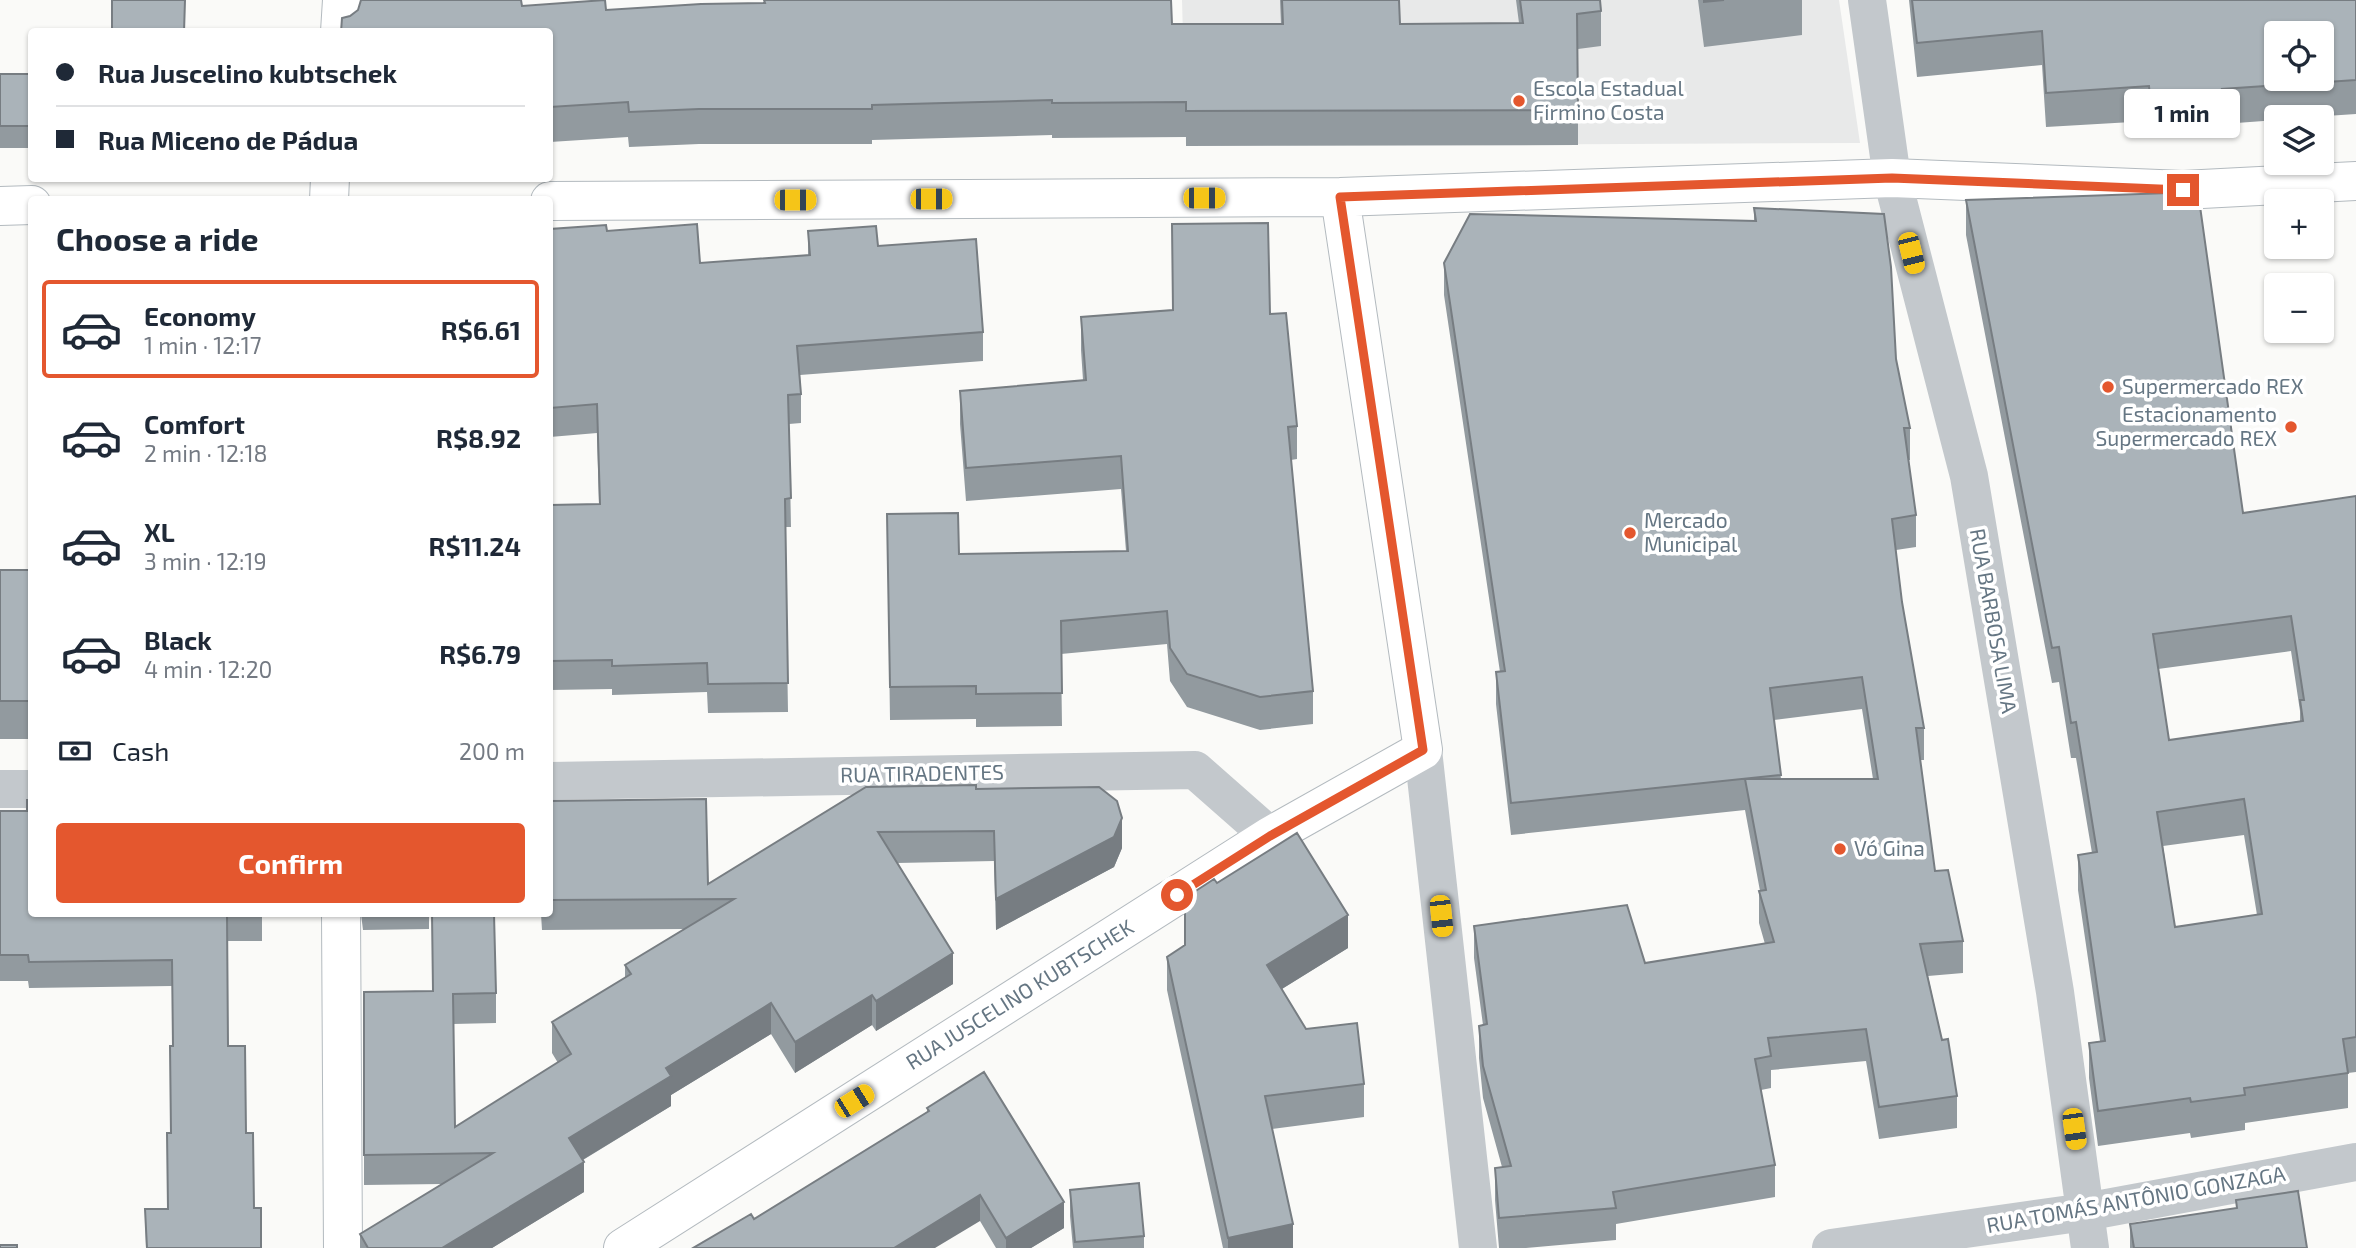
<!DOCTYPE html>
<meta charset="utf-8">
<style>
body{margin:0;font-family:"Exo 2",sans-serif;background:#f6f6f7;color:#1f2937;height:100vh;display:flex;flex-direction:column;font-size:26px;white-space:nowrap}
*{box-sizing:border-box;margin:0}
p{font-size:23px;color:#747a83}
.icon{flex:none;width:38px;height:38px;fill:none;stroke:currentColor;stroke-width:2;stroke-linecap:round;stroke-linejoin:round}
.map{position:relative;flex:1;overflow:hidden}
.drawer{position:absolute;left:28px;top:196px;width:525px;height:721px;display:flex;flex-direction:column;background:#fff;border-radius:7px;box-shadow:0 2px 5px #0004}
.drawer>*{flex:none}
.top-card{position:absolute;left:28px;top:28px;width:525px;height:154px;border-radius:7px;box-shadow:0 2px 5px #0004;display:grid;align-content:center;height:154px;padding:0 28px;background:#fff}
.controls{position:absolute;left:2264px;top:21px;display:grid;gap:14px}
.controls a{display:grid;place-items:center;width:70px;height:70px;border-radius:7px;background:#fff;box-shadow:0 2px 5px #0004;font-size:35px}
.end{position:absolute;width:32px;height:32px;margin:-16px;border:9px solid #e4572e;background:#fff;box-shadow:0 0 0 4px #fff}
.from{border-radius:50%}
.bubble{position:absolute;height:49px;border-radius:7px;background:#fff;box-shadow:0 2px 5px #0004;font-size:23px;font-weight:700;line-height:49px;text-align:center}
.car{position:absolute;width:21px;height:42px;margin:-21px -10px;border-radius:9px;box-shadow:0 0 5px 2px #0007;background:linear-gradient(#f5c518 24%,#345 0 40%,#f5c518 0 76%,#345 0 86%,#f5c518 0)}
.top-card b{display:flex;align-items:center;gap:24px;height:66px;font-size:26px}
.top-card b+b{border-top:2px solid #e0e1e3}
.top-card i{width:18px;height:18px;background:#1f2937}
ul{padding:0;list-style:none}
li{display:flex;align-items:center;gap:21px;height:98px;margin:0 14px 10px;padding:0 14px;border:4px solid transparent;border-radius:7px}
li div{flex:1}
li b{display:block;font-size:26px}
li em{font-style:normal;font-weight:700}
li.selected{border-color:#e4572e}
li>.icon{width:63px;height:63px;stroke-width:1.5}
h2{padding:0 28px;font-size:32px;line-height:84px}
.pay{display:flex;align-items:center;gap:18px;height:77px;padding:0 28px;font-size:26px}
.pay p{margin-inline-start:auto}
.action{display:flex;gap:14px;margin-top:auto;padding:14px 28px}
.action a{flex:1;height:80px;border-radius:7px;background:#e4572e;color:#fff;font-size:28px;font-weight:700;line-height:80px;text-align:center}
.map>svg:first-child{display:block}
.built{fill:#e8e9e9}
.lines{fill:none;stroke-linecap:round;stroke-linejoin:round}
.secondary-casing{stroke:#b3babf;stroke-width:40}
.minor{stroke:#c3c8cc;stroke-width:38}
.secondary{stroke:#fff;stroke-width:38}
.wall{fill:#929a9f;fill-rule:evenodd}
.shaded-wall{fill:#777d82}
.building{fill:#aab3b9;stroke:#777d82;stroke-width:2;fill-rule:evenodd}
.route{stroke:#e4572e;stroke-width:9}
.poi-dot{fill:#e4572e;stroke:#fff;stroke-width:2.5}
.labels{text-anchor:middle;stroke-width:7;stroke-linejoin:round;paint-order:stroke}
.poi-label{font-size:21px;fill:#657683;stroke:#fff;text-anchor:start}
.street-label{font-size:21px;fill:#657683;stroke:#fff}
</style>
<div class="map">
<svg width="2356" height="1248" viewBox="0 0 2356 1248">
<rect width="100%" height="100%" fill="#fafaf8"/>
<path class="built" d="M 1182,0 L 1839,0 L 1860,143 L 1186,146 Z"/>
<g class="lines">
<g class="secondary-casing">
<path id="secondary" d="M 340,32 L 342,0
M 329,200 L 330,178
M 550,201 L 1340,197 L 1892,178 L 2183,190 L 2356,181
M 0,206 L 32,205
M 341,914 L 343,1248
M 623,1248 L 1270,836 L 1423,750 L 1340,197"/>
</g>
<path class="minor" d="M 1867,0 L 1892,178 L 1969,476 L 2055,992 L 2090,1248
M 1423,750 L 1478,1248
M 550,781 L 1195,770 L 1270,836
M 0,789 L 32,789
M 1831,1248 L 2085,1212 L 2356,1162"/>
<use href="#secondary" class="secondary"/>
</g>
<path class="wall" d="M 1280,0 L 1399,0 L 1400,24 L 1519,23 L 1516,0 L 1600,0 L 1601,11 L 1601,46 L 1578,49 L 1578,145 L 1186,146 L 1186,137 L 1052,138 L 1052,135 L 872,140 L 872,144 L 699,144 L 629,147 L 628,137 L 550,142 L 550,32 L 350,16 L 358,10 L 522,6 L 606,10 L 1172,24 L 1281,24 Z
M 1698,0 L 1802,0 L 1802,35 L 1704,47 Z
M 1909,0 L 2356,0 L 2356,114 L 2311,117 L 2277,117 L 2277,120 L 2223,124 L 2223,127 L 2150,132 L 2149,121 L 2046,127 L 2042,65 L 1917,77 Z
M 0,74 L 32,74 L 32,148 L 0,148 Z
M 1966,200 L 2243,513 L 2356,496 L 2356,1072 L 2348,1073 L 2348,1108 L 2245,1123 L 2245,1130 L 2191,1138 L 2190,1133 L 2098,1146 L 2089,1078 L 2089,1043 L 2100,1041 L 2078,890 L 2078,855 L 2092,853 L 2076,758 L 2071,758 L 2059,682 L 2052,683 L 1966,235 ZM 2291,651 L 2300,711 L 2300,721 L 2169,740 L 2158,669 ZM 2244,835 L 2257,915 L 2175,927 L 2163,846 Z
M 1754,208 L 1896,359 L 1910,428 L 1910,460 L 1908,460 L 1916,515 L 1916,547 L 1896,550 L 1902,602 L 1924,728 L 1924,760 L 1920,760 L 1935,871 L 1963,941 L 1963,973 L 1928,976 L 1942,1040 L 1957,1096 L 1957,1128 L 1879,1139 L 1866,1061 L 1771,1070 L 1771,1088 L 1761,1090 L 1775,1165 L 1775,1197 L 1616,1224 L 1616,1240 L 1526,1248 L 1499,1248 L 1495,1200 L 1495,1168 L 1502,1167 L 1483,1098 L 1479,1058 L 1479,1026 L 1483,1025 L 1474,958 L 1474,926 L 1645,963 L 1765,944 L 1759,923 L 1759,891 L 1760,891 L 1745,810 L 1511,835 L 1496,704 L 1496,672 L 1500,672 L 1444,295 L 1444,263 L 1754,221 ZM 1862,709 L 1873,779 L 1781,779 L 1774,720 Z
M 550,229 L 607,231 L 700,263 L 808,255 L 808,231 L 878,246 L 983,332 L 983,361 L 800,375 L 801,394 L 801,423 L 789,424 L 791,527 L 785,527 L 788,712 L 708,713 L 707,692 L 612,695 L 612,689 L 550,690 L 550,505 L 599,504 L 597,433 L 550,437 Z
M 1270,314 L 1297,426 L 1297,459 L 1291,460 L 1313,691 L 1313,724 L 1260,730 L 1187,707 L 1170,681 L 1167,644 L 1061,654 L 1062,726 L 976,727 L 976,719 L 890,720 L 887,514 L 959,554 L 1126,551 L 1121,489 L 966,501 L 960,424 L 960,391 L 1083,380 L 1081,350 L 1081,317 Z
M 0,570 L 32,570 L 32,739 L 0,739 Z
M 976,789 L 1122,848 L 1114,867 L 996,930 L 994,861 L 897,863 L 953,984 L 876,1031 L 872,1025 L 795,1073 L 771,1034 L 671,1095 L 671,1106 L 583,1160 L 584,1192 L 492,1248 L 360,1248 L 360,1234 L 442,1184 L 364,1185 L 364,992 L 496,993 L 496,1023 L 453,1024 L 455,1127 L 558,1063 L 552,1053 L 552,1022 L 625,978 L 625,965 L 684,929 L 542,930 L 541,914 L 550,914 L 550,801 L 708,884 Z
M 0,811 L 262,914 L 262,941 L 227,941 L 228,1046 L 246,1133 L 254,1208 L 261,1248 L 146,1248 L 145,1209 L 168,1209 L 173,1046 L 172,986 L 29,988 L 28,981 L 0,981 Z
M 1217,883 L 1348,948 L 1282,989 L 1306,1029 L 1364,1084 L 1364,1117 L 1272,1129 L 1293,1248 L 1223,1248 L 1167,990 L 1167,957 L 1185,945 Z
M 361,914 L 429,914 L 429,929 L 363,930 Z
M 927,1108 L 1064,1228 L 1031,1248 L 996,1248 L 980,1221 L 754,1219 L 927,1113 Z
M 1070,1190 L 1144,1236 L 1144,1248 L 1073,1248 L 1070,1216 Z
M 2236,1200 L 2307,1248 L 2130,1248 L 2130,1224 L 2236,1208 Z"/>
<path class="shaded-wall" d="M 1122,818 L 1122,848 L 1114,867 L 996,930 L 996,899 Z
M 1348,915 L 1348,948 L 1267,998 L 1267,965 Z
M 953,953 L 953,984 L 876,1031 L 876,1001 Z
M 872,995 L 872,1025 L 795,1073 L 795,1042 Z
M 771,1003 L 771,1034 L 671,1095 L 671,1106 L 569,1168 L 569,1138 L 666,1068 Z
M 584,1162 L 584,1192 L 492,1248 L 442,1248 Z
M 980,1195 L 980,1221 L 935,1248 L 894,1248 Z
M 1064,1202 L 1064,1228 L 1031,1248 L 1006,1248 L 1006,1238 Z
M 1293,1224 L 1293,1248 L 1228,1248 L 1228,1238 Z"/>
<path class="building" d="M 112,0 L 185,0 L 184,32 L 112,32 Z
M 361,0 L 521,0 L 522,6 L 605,0 L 606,10 L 701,4 L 765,3 L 764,0 L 1171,0 L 1172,24 L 1283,24 L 1282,0 L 1399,0 L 1400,24 L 1523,23 L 1520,0 L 1600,0 L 1601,11 L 1577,14 L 1578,110 L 1186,111 L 1186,102 L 1052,103 L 1052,100 L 872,105 L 872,109 L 699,109 L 629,112 L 628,102 L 550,107 L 550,32 L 341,32 L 342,18 L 350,16 L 358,10 Z
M 1704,0 L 1724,0 L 1704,2 Z
M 1912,0 L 2356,0 L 2356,80 L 2222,89 L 2223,93 L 2150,97 L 2149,86 L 2046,93 L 2042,31 L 1917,43 ZM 2277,33 L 2322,33 L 2322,79 L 2277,79 Z
M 0,74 L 32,74 L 32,126 L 0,126 Z
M 2198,192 L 2243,513 L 2356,496 L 2356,1037 L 2343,1039 L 2348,1073 L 2244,1088 L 2245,1095 L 2191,1102 L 2190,1098 L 2098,1111 L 2089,1043 L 2105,1041 L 2078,855 L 2097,852 L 2076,722 L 2071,723 L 2059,647 L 2052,648 L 1966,200 ZM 2291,616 L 2304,700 L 2300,700 L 2303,721 L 2169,740 L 2153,634 ZM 2244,799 L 2262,914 L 2175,927 L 2157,812 Z
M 1754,208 L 1884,214 L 1891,267 L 1896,359 L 1910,428 L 1904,428 L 1916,515 L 1892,519 L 1902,602 L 1924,728 L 1916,728 L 1935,871 L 1948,870 L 1963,941 L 1920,944 L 1942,1040 L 1948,1039 L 1957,1096 L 1879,1107 L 1866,1029 L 1768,1038 L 1771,1056 L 1755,1059 L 1775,1165 L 1613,1192 L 1616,1208 L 1499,1218 L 1495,1168 L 1511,1166 L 1483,1066 L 1479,1026 L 1487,1024 L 1474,926 L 1627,905 L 1645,963 L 1774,942 L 1759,891 L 1766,890 L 1745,779 L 1878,779 L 1862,677 L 1770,688 L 1781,775 L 1511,803 L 1496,672 L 1505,671 L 1444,263 L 1470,214 L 1756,221 Z
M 1268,223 L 1270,314 L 1286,313 L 1297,426 L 1288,427 L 1313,691 L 1260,697 L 1187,674 L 1170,648 L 1167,611 L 1061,621 L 1062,693 L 976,694 L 976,686 L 890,687 L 887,514 L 958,513 L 959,554 L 1128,551 L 1121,456 L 966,468 L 960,391 L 1086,380 L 1081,317 L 1173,310 L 1172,224 Z
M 697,224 L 700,263 L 810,255 L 808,231 L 876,226 L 878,246 L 976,239 L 983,332 L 797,346 L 801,394 L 788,395 L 791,498 L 785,499 L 788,683 L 708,684 L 707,663 L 612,666 L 612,660 L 550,661 L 550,505 L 600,504 L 597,404 L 550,408 L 550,229 L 606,225 L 607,231 Z
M 0,570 L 32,570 L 32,701 L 0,701 Z
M 976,785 L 976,789 L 1099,787 L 1117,801 L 1122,818 L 1114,837 L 996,899 L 994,831 L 878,832 L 953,953 L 876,1001 L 872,995 L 795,1042 L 771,1003 L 666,1068 L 671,1076 L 569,1138 L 584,1162 L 442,1248 L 368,1248 L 360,1234 L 493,1153 L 364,1155 L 364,992 L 433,991 L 432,914 L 494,914 L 496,993 L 453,994 L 455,1127 L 571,1054 L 552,1022 L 631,974 L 625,965 L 734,899 L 550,900 L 550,801 L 706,799 L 708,884 L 866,787 Z
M 27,800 L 32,800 L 32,914 L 262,914 L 262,915 L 227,915 L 228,1046 L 245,1046 L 246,1133 L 253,1133 L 254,1208 L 261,1208 L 261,1248 L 147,1248 L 145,1209 L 168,1209 L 167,1133 L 171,1133 L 170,1046 L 173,1046 L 172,960 L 29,962 L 28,955 L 0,955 L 0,811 L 27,811 Z
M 1297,833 L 1348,915 L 1267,965 L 1306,1029 L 1357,1023 L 1364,1084 L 1265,1096 L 1293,1224 L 1228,1238 L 1167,957 L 1185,945 L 1185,898 L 1214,879 L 1217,883 Z
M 984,1072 L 1064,1202 L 1006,1238 L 980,1195 L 894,1248 L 693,1248 L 751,1214 L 754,1219 L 929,1111 L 927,1108 Z
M 1139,1183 L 1144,1236 L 1075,1242 L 1070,1190 Z
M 2298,1191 L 2307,1248 L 2134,1248 L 2130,1224 L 2237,1208 L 2236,1200 Z
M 0,1245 L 17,1245 L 17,1248 L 0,1248 Z"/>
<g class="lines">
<path class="route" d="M 1177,895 L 1270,836 L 1423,750 L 1340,197 L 1892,178 L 2183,190"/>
</g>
<g class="poi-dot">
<circle cx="1519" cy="101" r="7"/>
<circle cx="2108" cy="387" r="7"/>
<circle cx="2291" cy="427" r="7"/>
<circle cx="1630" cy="533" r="7"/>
<circle cx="1840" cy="849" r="7"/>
</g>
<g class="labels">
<g class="poi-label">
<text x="1533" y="96">Escola Estadual<tspan x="1533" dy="24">Firmino Costa</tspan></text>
<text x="2122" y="394">Supermercado REX</text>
<text x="2277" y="422" text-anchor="end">Estacionamento<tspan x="2277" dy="24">Supermercado REX</tspan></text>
<text x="1644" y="528">Mercado<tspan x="1644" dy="24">Municipal</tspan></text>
<text x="1854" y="856">Vó Gina</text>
</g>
<g class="street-label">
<text transform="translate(1993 621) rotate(80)" y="7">RUA BARBOSA LIMA</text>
<text transform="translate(922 774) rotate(-1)" y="7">RUA TIRADENTES</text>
<text transform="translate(1020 995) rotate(-32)" y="7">RUA JUSCELINO KUBTSCHEK</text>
<text transform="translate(2136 1200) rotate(-10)" y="7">RUA TOMÁS ANTÔNIO GONZAGA</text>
</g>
</g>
</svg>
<div class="controls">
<a><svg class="icon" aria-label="locate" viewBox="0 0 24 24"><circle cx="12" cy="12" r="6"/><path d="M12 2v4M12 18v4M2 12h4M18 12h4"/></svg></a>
<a><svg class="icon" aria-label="layers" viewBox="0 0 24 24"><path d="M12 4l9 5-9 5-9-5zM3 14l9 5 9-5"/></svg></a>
<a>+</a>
<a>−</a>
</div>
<i class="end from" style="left:1177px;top:895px"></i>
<i class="end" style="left:2183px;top:190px"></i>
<div class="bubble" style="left:2124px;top:89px;width:116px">1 min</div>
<i class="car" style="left:1204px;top:198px;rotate:90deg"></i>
<i class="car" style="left:931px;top:199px;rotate:90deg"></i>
<i class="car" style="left:795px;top:200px;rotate:90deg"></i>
<i class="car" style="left:1911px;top:253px;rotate:166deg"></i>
<i class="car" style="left:1441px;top:916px;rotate:174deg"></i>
<i class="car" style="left:854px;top:1101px;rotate:58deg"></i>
<i class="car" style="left:2074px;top:1129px;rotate:172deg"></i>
<div class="top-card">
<b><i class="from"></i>Rua Juscelino kubtschek</b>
<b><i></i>Rua Miceno de Pádua</b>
</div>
<section class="drawer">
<h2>Choose a ride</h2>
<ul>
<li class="selected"><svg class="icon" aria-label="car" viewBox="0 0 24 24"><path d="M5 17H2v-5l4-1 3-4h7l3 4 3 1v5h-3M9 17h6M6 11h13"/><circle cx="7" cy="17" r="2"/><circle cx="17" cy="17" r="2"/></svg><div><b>Economy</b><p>1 min · 12:17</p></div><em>R$6.61</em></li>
<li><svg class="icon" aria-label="car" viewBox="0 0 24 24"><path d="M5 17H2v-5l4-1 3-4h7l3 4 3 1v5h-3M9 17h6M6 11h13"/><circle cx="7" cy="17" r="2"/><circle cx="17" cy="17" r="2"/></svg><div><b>Comfort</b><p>2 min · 12:18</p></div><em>R$8.92</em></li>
<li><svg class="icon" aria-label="car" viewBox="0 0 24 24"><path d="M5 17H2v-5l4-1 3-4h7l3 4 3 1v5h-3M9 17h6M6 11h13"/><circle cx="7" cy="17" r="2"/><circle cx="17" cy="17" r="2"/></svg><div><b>XL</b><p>3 min · 12:19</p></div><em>R$11.24</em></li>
<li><svg class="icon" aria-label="car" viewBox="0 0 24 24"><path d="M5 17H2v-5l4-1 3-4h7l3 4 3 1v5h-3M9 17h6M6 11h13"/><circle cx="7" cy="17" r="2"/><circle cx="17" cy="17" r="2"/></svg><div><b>Black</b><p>4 min · 12:20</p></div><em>R$6.79</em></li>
</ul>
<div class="pay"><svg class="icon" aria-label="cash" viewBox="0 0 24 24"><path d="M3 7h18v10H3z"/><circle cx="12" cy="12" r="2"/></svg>Cash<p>200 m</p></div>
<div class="action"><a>Confirm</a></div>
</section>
</div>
